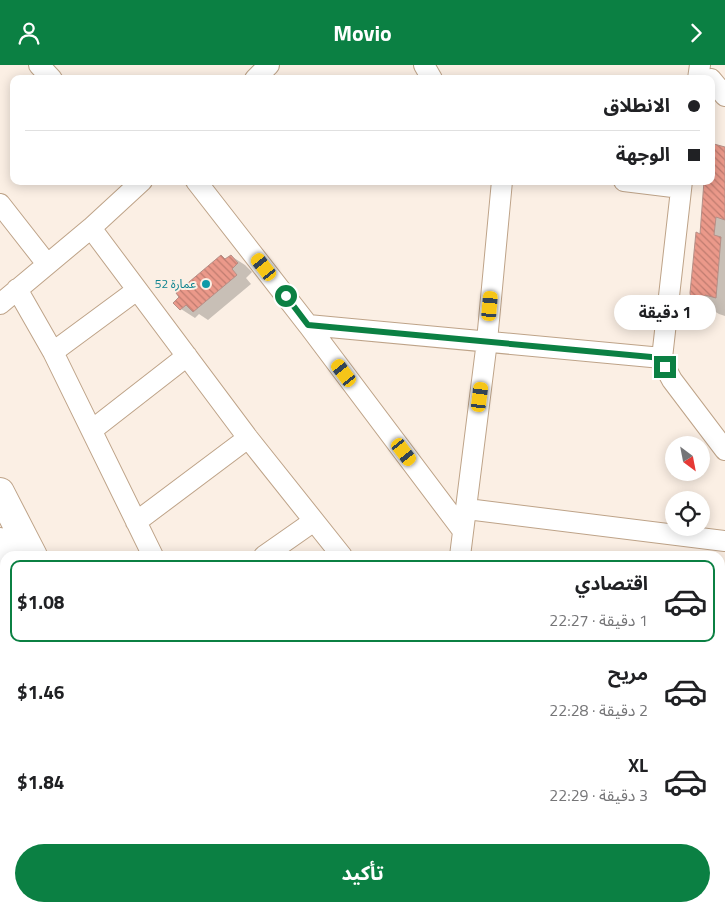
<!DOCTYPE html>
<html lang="ar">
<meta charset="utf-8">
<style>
body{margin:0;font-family:"Titillium Web","Noto Sans Arabic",sans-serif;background:#f2f2f2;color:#202124;direction:rtl;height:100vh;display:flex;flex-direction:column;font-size:19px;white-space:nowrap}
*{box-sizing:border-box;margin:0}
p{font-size:16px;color:#757577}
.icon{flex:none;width:28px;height:28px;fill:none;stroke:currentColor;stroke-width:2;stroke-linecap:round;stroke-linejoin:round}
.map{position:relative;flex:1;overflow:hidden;direction:ltr}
.sheet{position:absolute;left:0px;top:486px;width:725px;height:361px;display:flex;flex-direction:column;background:#fff;border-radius:15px 15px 0 0;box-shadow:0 2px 12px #0003;direction:rtl}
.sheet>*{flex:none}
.top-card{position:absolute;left:10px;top:10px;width:705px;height:110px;border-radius:10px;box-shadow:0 2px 12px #0003;direction:rtl;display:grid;align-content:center;height:110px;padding:0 15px;background:#fff}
.needle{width:32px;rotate:148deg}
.fabs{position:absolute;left:665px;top:371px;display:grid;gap:10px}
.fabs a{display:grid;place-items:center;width:45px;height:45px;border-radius:50%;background:#fff;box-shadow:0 2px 12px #0003;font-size:25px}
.end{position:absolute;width:22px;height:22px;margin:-11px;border:6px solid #0b8043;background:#fff;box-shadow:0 0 0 2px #fff}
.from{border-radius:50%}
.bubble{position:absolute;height:35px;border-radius:18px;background:#fff;box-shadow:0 2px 12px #0003;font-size:16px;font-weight:700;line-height:35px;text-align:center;direction:rtl}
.car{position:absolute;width:15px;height:30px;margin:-15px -8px;border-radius:6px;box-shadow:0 0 4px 1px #0007;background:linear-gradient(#f5c518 24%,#345 0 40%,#f5c518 0 76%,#345 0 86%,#f5c518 0)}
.top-card b{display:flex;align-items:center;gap:18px;height:48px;font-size:19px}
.top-card b+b{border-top:1px solid #e0e0e0}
.top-card i{width:12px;height:12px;background:#202124}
ul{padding:9px 0 0;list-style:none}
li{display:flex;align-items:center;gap:15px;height:82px;margin:0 10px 8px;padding:0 5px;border:2px solid transparent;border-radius:10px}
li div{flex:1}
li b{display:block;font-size:19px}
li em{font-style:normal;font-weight:700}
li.on{border-color:#0b8043}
li>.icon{width:45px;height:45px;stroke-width:1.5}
.cta{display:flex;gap:10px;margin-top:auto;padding:10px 15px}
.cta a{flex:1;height:58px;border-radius:30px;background:#0b8043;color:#fff;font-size:20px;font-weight:700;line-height:58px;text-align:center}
header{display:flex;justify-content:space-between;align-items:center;height:65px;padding:0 15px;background:#0b8043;color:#fff;font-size:22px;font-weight:700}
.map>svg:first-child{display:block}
.shadow{fill:#0003}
.building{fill:url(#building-back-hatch);stroke:#b68f87}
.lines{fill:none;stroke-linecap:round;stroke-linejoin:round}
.minor-casing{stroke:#bea388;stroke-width:22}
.secondary-casing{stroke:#bea388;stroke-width:30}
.minor{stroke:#fff;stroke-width:20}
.secondary{stroke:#fff;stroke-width:28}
.route{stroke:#0b8043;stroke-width:6}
.culture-dot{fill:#0f9aa8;stroke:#fbefe4;stroke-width:2}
.labels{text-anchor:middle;stroke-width:4;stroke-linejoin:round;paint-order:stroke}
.culture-label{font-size:12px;fill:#0d838f;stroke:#fbefe4;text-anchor:end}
</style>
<header><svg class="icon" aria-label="forward" viewBox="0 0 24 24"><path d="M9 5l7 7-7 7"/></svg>Movio<svg class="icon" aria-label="person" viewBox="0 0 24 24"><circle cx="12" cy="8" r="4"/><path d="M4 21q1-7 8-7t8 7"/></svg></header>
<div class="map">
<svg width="725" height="847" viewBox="0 0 725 847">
<defs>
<pattern id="building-back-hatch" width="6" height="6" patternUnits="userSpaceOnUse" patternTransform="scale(1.25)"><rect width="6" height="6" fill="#eb998a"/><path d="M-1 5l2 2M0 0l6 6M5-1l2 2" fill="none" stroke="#bf7c70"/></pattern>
</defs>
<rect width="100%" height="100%" fill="#fbefe4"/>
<path class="shadow" d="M 725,83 L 725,251 L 719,249 L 692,233 L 714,93 Z
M 231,191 L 245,200 L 252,207 L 246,213 L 251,219 L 208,255 L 199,249 L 195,253 L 181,244 Z"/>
<path class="building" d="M 714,79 L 725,82 L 725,155 L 716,152 L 714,170 L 721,172 L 716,233 L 705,230 L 704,238 L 691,234 L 690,228 L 696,167 L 700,169 L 704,116 L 711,116 L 711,91 L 713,91 Z
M 221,190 L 225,194 L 231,190 L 238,198 L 232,204 L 237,210 L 193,247 L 186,240 L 180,245 L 173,238 L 179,232 L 176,228 Z"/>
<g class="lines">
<g class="minor-casing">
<path id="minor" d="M 39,0 L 52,14
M 424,0 L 432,14
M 255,14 L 269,0
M 698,14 L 700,0
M 711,14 L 725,31
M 196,116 L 308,260 L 662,293 L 665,302 L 672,315 L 725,385
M 624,116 L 681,123
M 0,139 L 47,199
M 91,163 L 248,373 L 342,491
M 17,224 L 53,287 L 153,491
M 0,239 L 91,163 L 142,116
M 308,260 L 463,466
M 53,287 L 137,225
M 662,293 L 682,116
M 92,365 L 187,291
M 467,444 L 725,476
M 136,457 L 248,373
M 264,491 L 314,456
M 460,491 L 487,276 L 502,116
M 0,554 L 5,550
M 720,649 L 725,650
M 0,742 L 5,751
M 0,785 L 5,782
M 59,842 L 62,847
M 330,842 L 332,847
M 608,842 L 611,847
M 20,847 L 26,842
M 390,847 L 396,842"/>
</g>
<g class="secondary-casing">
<path id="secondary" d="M 0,427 L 33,491
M 0,477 L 7,491
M 190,842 L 192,847
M 216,842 L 218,847"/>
</g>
<use href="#minor" class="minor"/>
<use href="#secondary" class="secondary"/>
</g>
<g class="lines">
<path class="route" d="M 286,231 L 308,260 L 662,293 L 665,302"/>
</g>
<circle class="culture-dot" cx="206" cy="219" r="5"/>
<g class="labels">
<g class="culture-label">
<text x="196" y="223">عمارة 52</text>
</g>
</g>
</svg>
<div class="fabs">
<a><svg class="needle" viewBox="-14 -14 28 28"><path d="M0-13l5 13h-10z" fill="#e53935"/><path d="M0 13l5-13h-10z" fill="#757577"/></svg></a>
<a><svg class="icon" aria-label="locate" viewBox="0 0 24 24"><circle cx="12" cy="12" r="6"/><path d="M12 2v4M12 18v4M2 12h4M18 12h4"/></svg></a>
</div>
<i class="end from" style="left:286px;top:231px"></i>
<i class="end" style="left:665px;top:302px"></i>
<div class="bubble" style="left:614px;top:230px;width:102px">1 دقيقة</div>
<i class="car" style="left:264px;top:202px;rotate:322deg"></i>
<i class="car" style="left:490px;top:241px;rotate:5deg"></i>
<i class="car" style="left:344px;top:308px;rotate:323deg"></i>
<i class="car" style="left:480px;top:332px;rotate:7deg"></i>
<i class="car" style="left:404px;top:387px;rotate:143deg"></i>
<div class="top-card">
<b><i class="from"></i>الانطلاق</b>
<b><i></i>الوجهة</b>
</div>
<section class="sheet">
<ul>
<li class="on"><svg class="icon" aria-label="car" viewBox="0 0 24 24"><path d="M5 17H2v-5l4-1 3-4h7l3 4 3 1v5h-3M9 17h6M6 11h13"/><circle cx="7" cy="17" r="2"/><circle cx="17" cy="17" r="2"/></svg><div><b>اقتصادي</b><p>1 دقيقة · 22:27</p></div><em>$1.08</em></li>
<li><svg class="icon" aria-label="car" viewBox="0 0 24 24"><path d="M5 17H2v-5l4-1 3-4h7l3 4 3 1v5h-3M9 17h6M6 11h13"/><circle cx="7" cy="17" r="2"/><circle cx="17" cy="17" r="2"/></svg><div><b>مريح</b><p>2 دقيقة · 22:28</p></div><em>$1.46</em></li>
<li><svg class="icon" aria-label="car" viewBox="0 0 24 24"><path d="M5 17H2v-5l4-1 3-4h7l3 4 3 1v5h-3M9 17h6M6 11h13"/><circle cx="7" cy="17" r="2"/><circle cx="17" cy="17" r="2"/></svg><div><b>XL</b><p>3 دقيقة · 22:29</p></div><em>$1.84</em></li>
</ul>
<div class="cta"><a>تأكيد</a></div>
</section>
</div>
